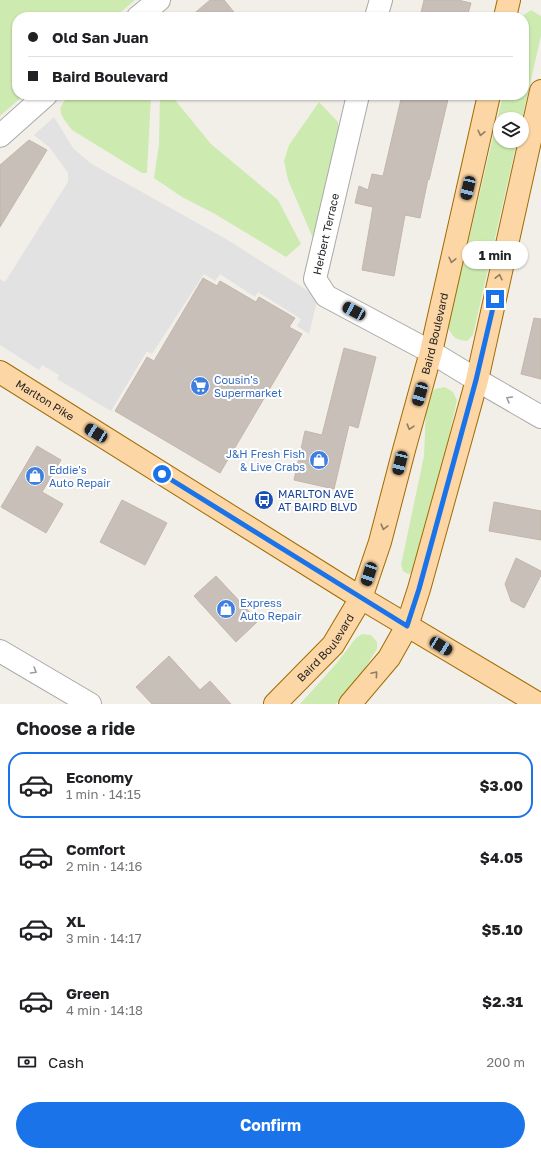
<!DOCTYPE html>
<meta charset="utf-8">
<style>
body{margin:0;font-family:"Golos Text",sans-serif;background:#f2f2f2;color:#202124;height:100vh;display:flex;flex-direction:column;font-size:15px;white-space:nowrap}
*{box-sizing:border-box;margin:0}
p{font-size:13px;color:#757577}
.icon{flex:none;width:22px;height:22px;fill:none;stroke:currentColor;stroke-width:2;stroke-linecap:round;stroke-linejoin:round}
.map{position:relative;height:704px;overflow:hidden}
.sheet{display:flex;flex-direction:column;background:#fff;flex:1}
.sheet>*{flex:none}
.banner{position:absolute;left:12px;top:12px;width:517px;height:88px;border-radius:16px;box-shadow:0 1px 3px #0004;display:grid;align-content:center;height:88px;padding:0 16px;background:#fff}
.buttons{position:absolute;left:493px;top:112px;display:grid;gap:8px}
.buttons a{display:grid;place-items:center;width:36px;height:36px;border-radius:50%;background:#fff;box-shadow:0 1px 3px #0004;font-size:20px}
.end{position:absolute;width:18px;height:18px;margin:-9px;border:5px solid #1a73e8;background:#fff;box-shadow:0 0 0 2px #fff}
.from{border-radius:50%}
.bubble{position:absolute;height:28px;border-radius:14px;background:#fff;box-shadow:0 1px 3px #0004;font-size:13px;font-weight:700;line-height:28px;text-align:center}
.car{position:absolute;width:12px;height:24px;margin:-12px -6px;border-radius:5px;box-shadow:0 0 3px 1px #0007;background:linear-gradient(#222 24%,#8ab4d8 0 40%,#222 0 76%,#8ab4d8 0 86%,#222 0)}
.banner b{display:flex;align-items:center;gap:14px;height:38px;font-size:15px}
.banner b+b{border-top:1px solid #e0e0e0}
.banner i{width:10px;height:10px;background:#202124}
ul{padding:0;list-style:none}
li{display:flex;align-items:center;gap:12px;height:66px;margin:0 8px 6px;padding:0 8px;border:2px solid transparent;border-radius:16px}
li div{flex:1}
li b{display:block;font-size:15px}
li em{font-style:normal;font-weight:700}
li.current{border-color:#1a73e8}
li>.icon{width:36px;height:36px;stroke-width:1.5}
h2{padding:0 16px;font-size:18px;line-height:48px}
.pay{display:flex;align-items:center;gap:10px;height:44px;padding:0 16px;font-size:15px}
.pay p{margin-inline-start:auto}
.action{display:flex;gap:8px;margin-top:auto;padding:8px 16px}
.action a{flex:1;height:46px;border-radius:24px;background:#1a73e8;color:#fff;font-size:16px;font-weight:700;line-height:46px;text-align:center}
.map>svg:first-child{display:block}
.grass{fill:#cdebb0}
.parking{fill:#e2e2e2}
.building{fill:#c7bfb8;stroke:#c4b6ab}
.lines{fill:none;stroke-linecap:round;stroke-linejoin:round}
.minor-casing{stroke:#a9a9a9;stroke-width:24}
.major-casing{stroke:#a06b00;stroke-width:24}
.minor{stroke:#fff;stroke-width:22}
.major{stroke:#fcd6a4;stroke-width:22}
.oneway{stroke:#8f7c63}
.oneway2{stroke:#9c9c9c}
.route{stroke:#1a73e8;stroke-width:5}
.labels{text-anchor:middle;stroke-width:4;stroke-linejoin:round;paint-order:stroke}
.street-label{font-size:11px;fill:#222;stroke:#fff}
.shop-label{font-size:11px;fill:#366cbe;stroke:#fff;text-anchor:start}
.transit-label{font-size:11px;fill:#164399;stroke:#fff;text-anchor:start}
</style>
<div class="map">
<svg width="541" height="704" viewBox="0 0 541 704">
<rect width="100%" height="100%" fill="#f2efe9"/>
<path class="grass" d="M 0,0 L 135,0 L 115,17 L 17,17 L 17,95 L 24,95 L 0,116 Z
M 531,10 L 541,16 L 541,36 L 522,119 L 500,119 L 500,141 L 517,141 L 473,335 L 467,341 C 456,340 452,337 448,327 L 503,95 L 524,95 L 524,17 L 521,17 Z
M 71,95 L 151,95 L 147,173 L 142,173 L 72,130 C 60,114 54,109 71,95 Z
M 160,95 L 171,95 L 211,144 L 278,200 L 301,244 L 286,257 L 215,214 L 182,197 L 154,178 L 159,144 Z
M 319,102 L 338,122 L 338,142 L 315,243 L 288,180 L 284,161 L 289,145 Z
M 445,387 L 453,392 L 457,400 L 424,549 L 415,572 L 408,574 L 403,571 L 401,565 L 424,456 L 426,410 L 430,395 L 435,389 Z
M 362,634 L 371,635 L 377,642 L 377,649 L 361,674 L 336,704 L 300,704 L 336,664 L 356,638 Z"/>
<path class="parking" d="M 54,117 L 73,148 L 90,163 L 226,239 L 318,297 L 309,334 L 297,326 L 301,319 L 258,292 L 255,297 L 220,274 L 215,281 L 204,274 L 152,354 L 147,351 L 111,411 L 57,379 L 59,375 L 42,365 L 39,370 L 0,345 L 0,279 L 5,282 L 68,182 L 68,173 L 50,148 L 34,135 Z"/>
<path class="building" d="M 210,0 L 224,0 L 238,17 L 190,17 Z
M 424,0 L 458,0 L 471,3 L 467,17 L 420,17 Z
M 402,95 L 449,95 L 429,180 L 428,179 L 420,218 L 405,215 L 394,276 L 362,270 L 373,207 L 355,203 L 359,186 L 368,190 L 372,174 L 383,176 Z
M 29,140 L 47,150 L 0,227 L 0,165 Z
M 203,278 L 217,286 L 220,281 L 256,302 L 259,297 L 295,318 L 289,327 L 302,334 L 220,473 L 115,411 L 147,357 L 154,361 Z
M 534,318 L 541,319 L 541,379 L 521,374 Z
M 344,348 L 376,357 L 358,428 L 349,425 L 334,489 L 294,480 L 305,431 L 322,435 Z
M 37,446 L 61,460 L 42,492 L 63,504 L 46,533 L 1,507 Z
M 122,500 L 167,523 L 145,565 L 100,542 Z
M 494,502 L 541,511 L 541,540 L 489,531 Z
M 516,558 L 541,571 L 541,575 L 524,608 L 511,601 L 505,584 Z
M 216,576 L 258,621 L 236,642 L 194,596 Z
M 169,656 L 200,690 L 210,681 L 231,704 L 152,704 L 136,687 Z"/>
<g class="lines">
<g class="minor-casing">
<path id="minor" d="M 138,17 L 159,0
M 376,17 L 381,0
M 358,95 L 315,279 L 326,296 L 431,352 L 477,380 L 541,417
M 0,136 L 46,95
M 0,651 L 90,704"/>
</g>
<g class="major-casing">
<g id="major">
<path d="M 505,17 L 509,0"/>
<path id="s1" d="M 0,372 L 361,598 L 539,704"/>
<path id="s2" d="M 275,704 L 333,645 L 361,598 L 380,542 L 404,450 L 431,352 L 489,95"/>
<path d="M 350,704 L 389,658 L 407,626 L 419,589 L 477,380 L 541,91"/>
</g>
</g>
<use href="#minor" class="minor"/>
<use href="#major" class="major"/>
</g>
<defs><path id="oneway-chevron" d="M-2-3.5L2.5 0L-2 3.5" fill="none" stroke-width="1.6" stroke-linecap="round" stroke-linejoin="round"/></defs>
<g class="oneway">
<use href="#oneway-chevron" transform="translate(481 133) rotate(103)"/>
<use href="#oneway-chevron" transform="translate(452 260) rotate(103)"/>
<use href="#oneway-chevron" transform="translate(499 277) rotate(-77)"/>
<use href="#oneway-chevron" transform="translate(410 427) rotate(106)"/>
<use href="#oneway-chevron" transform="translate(384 527) rotate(105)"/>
<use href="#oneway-chevron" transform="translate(375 674) rotate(-50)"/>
</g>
<g class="oneway2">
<use href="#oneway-chevron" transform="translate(509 399) rotate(-150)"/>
<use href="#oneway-chevron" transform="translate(34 671) rotate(31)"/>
</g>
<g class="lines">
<path class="route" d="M 162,474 L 407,626 L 419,589 L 476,380 L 495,299"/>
</g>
<defs>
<g id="supermarket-disc" transform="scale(1)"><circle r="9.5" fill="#3f7fe0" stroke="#fff"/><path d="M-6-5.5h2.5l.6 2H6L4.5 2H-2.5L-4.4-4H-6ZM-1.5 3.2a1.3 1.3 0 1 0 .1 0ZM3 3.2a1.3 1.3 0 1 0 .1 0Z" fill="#fff"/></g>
<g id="shop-disc" transform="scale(1)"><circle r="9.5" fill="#3f7fe0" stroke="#fff"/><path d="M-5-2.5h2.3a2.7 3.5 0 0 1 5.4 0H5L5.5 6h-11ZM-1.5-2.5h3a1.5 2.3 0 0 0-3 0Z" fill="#fff"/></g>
<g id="bus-disc" transform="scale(1)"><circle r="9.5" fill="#1a4fb4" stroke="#fff"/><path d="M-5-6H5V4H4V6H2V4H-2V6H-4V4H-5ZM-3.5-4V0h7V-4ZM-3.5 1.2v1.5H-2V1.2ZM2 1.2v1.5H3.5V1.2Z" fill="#fff"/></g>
</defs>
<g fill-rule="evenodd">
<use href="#supermarket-disc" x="200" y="386"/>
<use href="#shop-disc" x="319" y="460"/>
<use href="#shop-disc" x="35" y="476"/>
<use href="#bus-disc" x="264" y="500"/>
<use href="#shop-disc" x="226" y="609"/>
</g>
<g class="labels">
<g class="street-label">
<text transform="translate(326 234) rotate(-77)" y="4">Herbert Terrace</text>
<text dy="4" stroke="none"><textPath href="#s2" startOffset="412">Baird Boulevard</textPath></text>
<text dy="4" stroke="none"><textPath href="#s1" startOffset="53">Marlton Pike</textPath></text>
<text dy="4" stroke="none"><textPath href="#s2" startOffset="76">Baird Boulevard</textPath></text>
</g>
<g class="shop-label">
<text x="214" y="384">Cousin's<tspan x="214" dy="13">Supermarket</tspan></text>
<text x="305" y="458" text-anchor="end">J&amp;H Fresh Fish<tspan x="305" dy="13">&amp; Live Crabs</tspan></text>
<text x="49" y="474">Eddie's<tspan x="49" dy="13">Auto Repair</tspan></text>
<text x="240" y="607">Express<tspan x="240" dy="13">Auto Repair</tspan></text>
</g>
<g class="transit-label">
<text x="278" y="498">MARLTON AVE<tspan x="278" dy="13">AT BAIRD BLVD</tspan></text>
</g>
</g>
</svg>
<div class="buttons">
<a><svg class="icon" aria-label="layers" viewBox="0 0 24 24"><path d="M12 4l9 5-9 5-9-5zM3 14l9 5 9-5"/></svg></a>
</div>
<i class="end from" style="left:162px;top:474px"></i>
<i class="end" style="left:495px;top:299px"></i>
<div class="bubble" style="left:462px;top:241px;width:66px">1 min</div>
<i class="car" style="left:468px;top:188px;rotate:193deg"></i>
<i class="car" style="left:354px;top:311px;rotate:298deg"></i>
<i class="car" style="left:420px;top:394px;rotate:196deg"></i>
<i class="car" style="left:96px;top:433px;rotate:302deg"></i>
<i class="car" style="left:400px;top:463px;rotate:194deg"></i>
<i class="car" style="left:369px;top:574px;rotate:198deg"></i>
<i class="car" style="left:441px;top:646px;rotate:121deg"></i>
<div class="banner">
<b><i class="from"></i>Old San Juan</b>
<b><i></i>Baird Boulevard</b>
</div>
</div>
<section class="sheet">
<h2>Choose a ride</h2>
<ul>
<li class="current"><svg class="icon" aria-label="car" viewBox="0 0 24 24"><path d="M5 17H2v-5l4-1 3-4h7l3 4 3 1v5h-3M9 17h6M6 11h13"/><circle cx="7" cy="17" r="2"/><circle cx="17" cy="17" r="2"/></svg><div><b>Economy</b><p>1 min · 14:15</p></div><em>$3.00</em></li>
<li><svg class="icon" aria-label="car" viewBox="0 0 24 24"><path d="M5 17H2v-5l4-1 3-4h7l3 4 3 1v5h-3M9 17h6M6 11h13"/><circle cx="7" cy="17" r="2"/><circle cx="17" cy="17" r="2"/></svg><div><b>Comfort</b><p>2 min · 14:16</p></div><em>$4.05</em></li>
<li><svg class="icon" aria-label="car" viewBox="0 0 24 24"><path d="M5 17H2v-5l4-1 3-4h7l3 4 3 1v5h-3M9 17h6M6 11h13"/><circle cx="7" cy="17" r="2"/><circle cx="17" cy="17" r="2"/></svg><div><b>XL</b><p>3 min · 14:17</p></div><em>$5.10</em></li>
<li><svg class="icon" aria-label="car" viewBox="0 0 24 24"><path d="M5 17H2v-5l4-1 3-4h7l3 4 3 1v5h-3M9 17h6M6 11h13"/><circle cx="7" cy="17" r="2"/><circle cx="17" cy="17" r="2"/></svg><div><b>Green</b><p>4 min · 14:18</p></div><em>$2.31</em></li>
</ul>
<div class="pay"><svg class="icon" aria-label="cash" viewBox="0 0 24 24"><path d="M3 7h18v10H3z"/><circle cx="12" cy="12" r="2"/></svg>Cash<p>200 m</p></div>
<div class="action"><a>Confirm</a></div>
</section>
